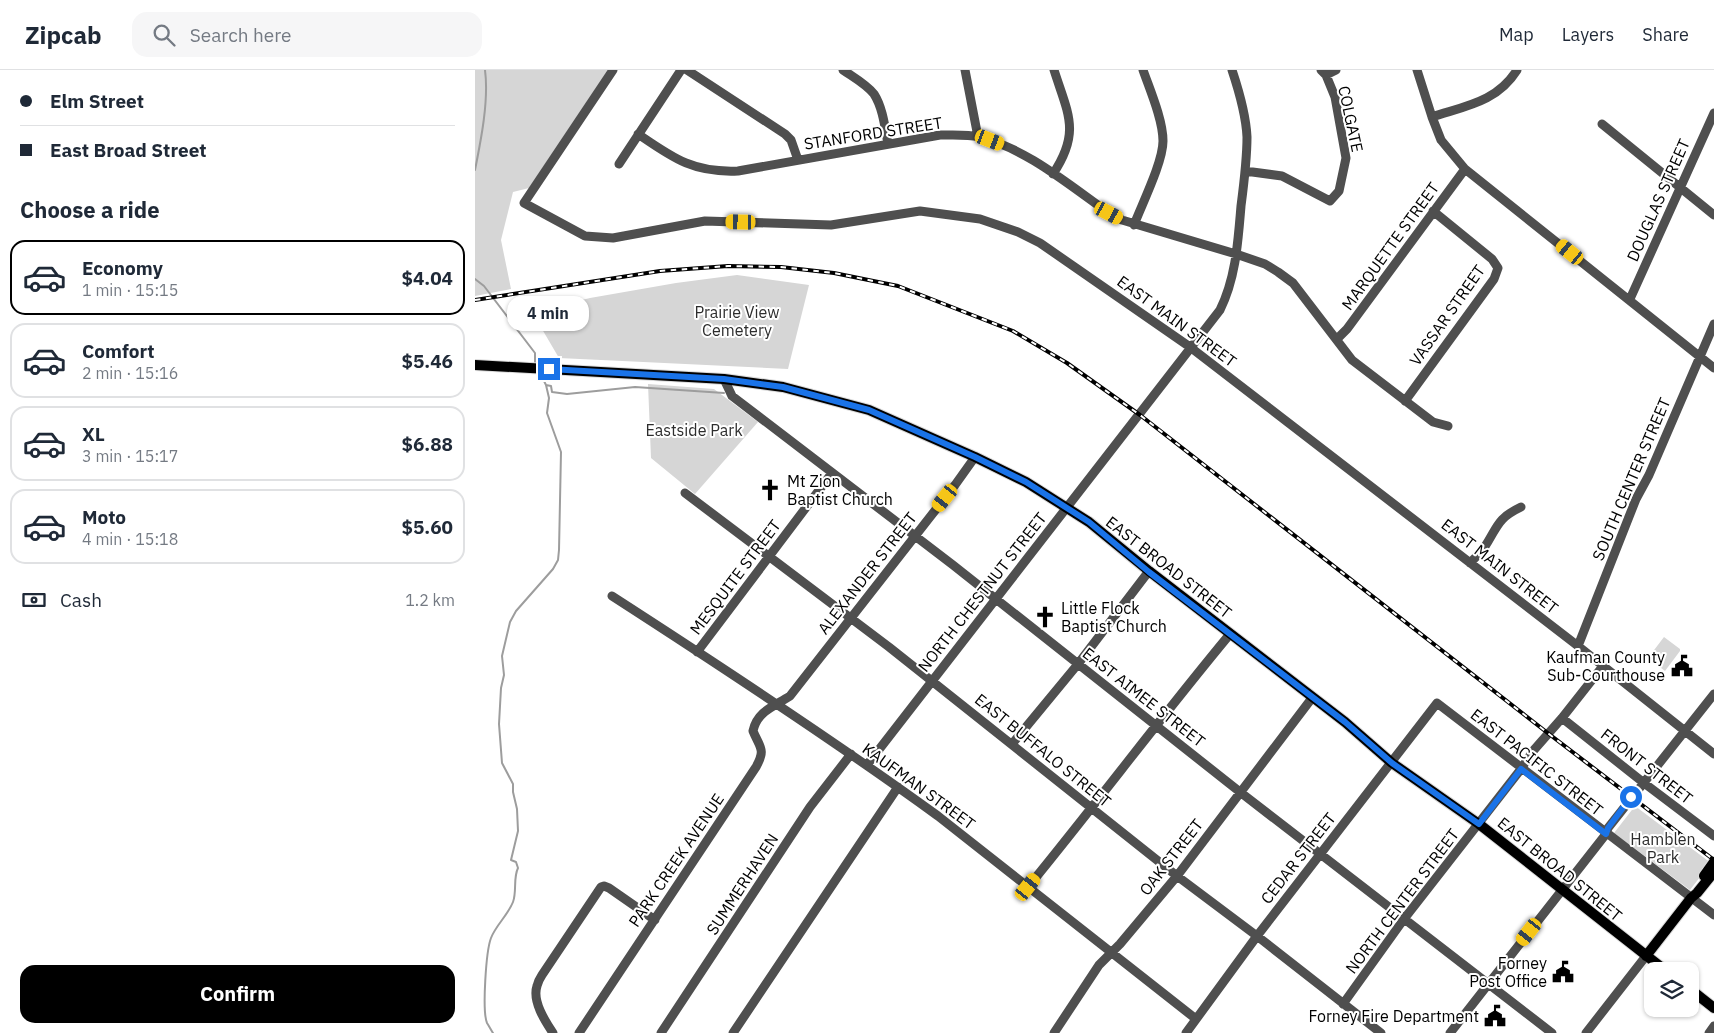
<!DOCTYPE html>
<meta charset="utf-8">
<style>
body{margin:0;font-family:"IBM Plex Sans",sans-serif;background:#f6f6f7;color:#1f2937;height:100vh;display:flex;flex-direction:column;font-size:19px;white-space:nowrap}
*{box-sizing:border-box;margin:0}
p{font-size:16px;color:#747a83}
.icon{flex:none;width:28px;height:28px;fill:none;stroke:currentColor;stroke-width:2;stroke-linecap:round;stroke-linejoin:round}
.map{position:relative;flex:1;overflow:hidden}
.details{display:flex;flex-direction:column;background:#fff;width:475px}
.details>*{flex:none}
.hud{display:grid;align-content:center;height:110px;padding:0 20px;background:#fff}
.buttons{position:absolute;left:1169px;top:892px;display:grid;gap:10px}
.buttons a{display:grid;place-items:center;width:55px;height:55px;border-radius:10px;background:#fff;box-shadow:0 1px 4px #0004;font-size:25px}
.end{position:absolute;width:22px;height:22px;margin:-11px;border:6px solid #1a73e8;background:#fff;box-shadow:0 0 0 2px #fff}
.from{border-radius:50%}
.bubble{position:absolute;height:35px;border-radius:15px;background:#fff;box-shadow:0 1px 4px #0004;font-size:16px;font-weight:700;line-height:35px;text-align:center}
.car{position:absolute;width:15px;height:30px;margin:-15px -8px;border-radius:6px;box-shadow:0 0 4px 1px #0007;background:linear-gradient(#f5c518 24%,#345 0 40%,#f5c518 0 76%,#345 0 86%,#f5c518 0)}
.hud b{display:flex;align-items:center;gap:18px;height:48px;font-size:19px}
.hud b+b{border-top:1px solid #e0e1e3}
.hud i{width:12px;height:12px;background:#1f2937}
ul{padding:0;list-style:none}
li{display:flex;align-items:center;gap:15px;height:75px;margin:0 10px 8px;padding:0 10px;border:2px solid #e0e1e3;border-radius:15px}
li div{flex:1}
li b{display:block;font-size:19px}
li em{font-style:normal;font-weight:700}
li.selected{border-color:#000}
li>.icon{width:45px;height:45px;stroke-width:1.5}
h2{padding:0 20px;font-size:22px;line-height:60px}
.pay{display:flex;align-items:center;gap:12px;height:55px;padding:0 20px;font-size:19px}
.pay p{margin-inline-start:auto}
.cta{display:flex;gap:10px;margin-top:auto;padding:10px 20px}
.cta a{flex:1;height:58px;border-radius:15px;background:#000;color:#fff;font-size:20px;font-weight:700;line-height:58px;text-align:center}
header{display:flex;align-items:center;gap:30px;box-sizing:border-box;height:70px;padding:0 25px;background:#fff;border-bottom:1px solid #e0e1e3}
header strong{font-size:24px}
nav{display:flex;gap:28px;margin-inline-start:auto;font-size:18px}
.search{width:350px;height:45px;background:#f6f6f7;display:flex;align-items:center;gap:12px;box-sizing:border-box;padding:0 18px;border-radius:15px;color:#747a83;font-size:19px}
main{display:flex;flex:1;min-height:0}
.map>svg:first-child{display:block}
.green{fill:#d6d6d6}
.lines{fill:none;stroke-linecap:round;stroke-linejoin:round}
.stream{stroke:#9d9d9d;stroke-width:2}
.major-casing{stroke:#dbdbdb;stroke-width:12}
.minor{stroke:#4f4f4f;stroke-width:9}
.major{stroke:#000;stroke-width:10}
.rail-casing{stroke:#000;stroke-width:4}
.rail{stroke:#fff;stroke-width:2;stroke-dasharray:5.5;stroke-linecap:butt}
.route{stroke:#1a73e8;stroke-width:6}
.labels{text-anchor:middle;stroke-width:4;stroke-linejoin:round;paint-order:stroke}
.street-label{font-size:16px;fill:#000;stroke:#fff}
.park-label{font-size:16px;fill:#2d2d2d;stroke:#fff}
.poi-label{font-size:16px;fill:#000;stroke:#fff;text-anchor:end}
</style>
<header>
<strong>Zipcab</strong>
<div class="search"><svg class="icon" aria-label="search" viewBox="0 0 24 24"><circle cx="10" cy="10" r="6"/><path d="M15 15l6 6"/></svg>Search here</div>
<nav><a>Map</a><a>Layers</a><a>Share</a></nav>
</header>
<main>
<section class="details">
<div class="hud">
<b><i class="from"></i>Elm Street</b>
<b><i></i>East Broad Street</b>
</div>
<h2>Choose a ride</h2>
<ul>
<li class="selected"><svg class="icon" aria-label="car" viewBox="0 0 24 24"><path d="M5 17H2v-5l4-1 3-4h7l3 4 3 1v5h-3M9 17h6M6 11h13"/><circle cx="7" cy="17" r="2"/><circle cx="17" cy="17" r="2"/></svg><div><b>Economy</b><p>1 min · 15:15</p></div><em>$4.04</em></li>
<li><svg class="icon" aria-label="car" viewBox="0 0 24 24"><path d="M5 17H2v-5l4-1 3-4h7l3 4 3 1v5h-3M9 17h6M6 11h13"/><circle cx="7" cy="17" r="2"/><circle cx="17" cy="17" r="2"/></svg><div><b>Comfort</b><p>2 min · 15:16</p></div><em>$5.46</em></li>
<li><svg class="icon" aria-label="car" viewBox="0 0 24 24"><path d="M5 17H2v-5l4-1 3-4h7l3 4 3 1v5h-3M9 17h6M6 11h13"/><circle cx="7" cy="17" r="2"/><circle cx="17" cy="17" r="2"/></svg><div><b>XL</b><p>3 min · 15:17</p></div><em>$6.88</em></li>
<li><svg class="icon" aria-label="car" viewBox="0 0 24 24"><path d="M5 17H2v-5l4-1 3-4h7l3 4 3 1v5h-3M9 17h6M6 11h13"/><circle cx="7" cy="17" r="2"/><circle cx="17" cy="17" r="2"/></svg><div><b>Moto</b><p>4 min · 15:18</p></div><em>$5.60</em></li>
</ul>
<div class="pay"><svg class="icon" aria-label="cash" viewBox="0 0 24 24"><path d="M3 7h18v10H3z"/><circle cx="12" cy="12" r="2"/></svg>Cash<p>1.2 km</p></div>
<div class="cta"><a>Confirm</a></div>
</section>
<div class="map">
<svg width="1239" height="963" viewBox="0 0 1239 963">
<rect width="100%" height="100%" fill="#fff"/>
<path class="green" d="M 0,0 L 133,0 L 54,118 L 38,122 L 26,170 L 36,219 L 0,226 Z
M 262,205 L 334,215 L 313,299 L 84,288 L 57,242 L 115,228 L 201,213 Z
M 173,314 L 239,319 L 283,352 L 220,424 L 176,388 Z
M 1189,567 L 1205,579 L 1205,581 L 1190,601 L 1173,588 Z
M 1160,736 L 1236,793 L 1215,820 L 1139,763 Z"/>
<g class="lines">
<path class="stream" d="M 0,100 C 6,70 14,30 10,0
M 0,209 L 9,216 L 60,283 L 60,294
M 71,315 L 76,316 L 77,322 L 92,324 L 160,317 L 249,323
M 18,963 C 16,960 14,956 12,953 C 7,941 11,881 16,868 C 21,855 33,845 38,832 C 42,821 38,808 43,798 L 41,792 L 36,790 L 43,761 L 42,739 L 38,722 L 38,714 L 27,693 L 24,654 L 26,618 L 29,605 L 27,586 L 35,552 L 41,541 L 78,499 L 83,490 L 84,480 L 86,382 L 72,343 L 74,328 L 71,315 L 65,303"/>
<g class="major-casing">
<path id="major" d="M 0,295 L 249,309 L 308,317 L 394,340 L 500,387 L 551,412 L 614,452 L 674,501 L 870,652 L 917,693 L 1004,754 L 1191,901
M 1229,806 L 1239,792
M 1171,886 L 1216,828 L 1222,823 L 1239,802
M 1215,919 L 1239,938"/>
</g>
<path class="minor" d="M 138,0 L 49,133 L 110,166 L 138,168 L 230,151 L 356,155 L 445,141 L 505,149 L 543,162 L 565,173 L 715,277 L 1103,576 L 1239,684
M 212,0 L 310,64 L 316,70 L 323,90
M 368,0 C 378,7 391,14 399,24 C 408,38 410,58 413,74
M 490,0 L 503,67
M 942,0 L 957,47 L 966,70 L 990,99 L 1239,298
M 851,5 L 861,0
M 957,47 C 990,36 1022,32 1042,0
M 1127,54 L 1239,145
M 163,64 C 198,88 218,103 263,101 L 465,65 C 478,65 492,64 504,67 C 551,78 595,116 634,143 L 647,150 L 761,184 L 790,194 L 803,202 L 818,213 L 877,290 L 958,352 L 973,356
M 144,94 L 206,0
M 770,101 L 807,106 L 855,131 L 864,121 L 871,88 L 860,27 L 851,5 L 846,0
M 578,104 C 606,62 593,44 579,0
M 659,155 C 667,134 688,92 688,71 C 688,50 675,20 668,0
M 1155,229 L 1239,43
M 862,269 L 872,259 L 990,99
M 249,309 L 257,326 L 478,495 L 765,722 L 1077,963
M 930,331 L 1019,209 L 1023,198 L 1017,189 L 958,141
M 210,423 L 414,577 L 702,806 L 782,866 L 906,963
M 995,493 C 1000,488 1005,483 1009,478 C 1023,457 1021,449 1046,437
M 137,526 C 247,597 357,669 463,746 L 721,949
M 1103,576 L 1161,429 L 1174,405 L 1239,254
M 222,582 L 357,403
M 1087,648 L 1169,713 L 1239,766
M 537,674 L 603,594 L 674,501
M 392,695 L 745,240 C 761,208 763,171 766,136 C 769,113 772,90 772,67 C 771,45 764,21 757,0
M 553,817 C 621,734 686,647 755,564
M 868,934 L 929,849 L 1046,699 L 1058,681 L 1087,648 L 1128,596
M 78,963 C 70,951 57,931 62,916 C 63,912 65,908 67,905 L 126,817 L 129,816 L 134,818 L 180,850
M 104,963 L 281,697 C 291,679 285,678 278,661 C 282,641 300,636 315,626 L 480,415 L 500,387
M 186,963 L 335,737 L 376,684
M 258,963 L 423,717
M 579,963 L 624,895 L 645,874 L 702,806 L 837,628
M 711,963 L 782,866 L 962,633 L 1239,845
M 975,963 L 1131,764 L 1133,758 L 1239,624
M 1111,963 L 1171,886
M 1234,963 L 1239,956"/>
<use href="#major" class="major"/>
<g class="rail-casing">
<path id="rail" d="M 0,230 L 185,201 L 253,196 L 306,197 L 359,203 L 423,216 L 538,261 L 592,293 L 665,345 L 1074,664 L 1239,790"/>
</g>
<use href="#rail" class="rail"/>
</g>
<g class="lines">
<path class="route" d="M 74,299 L 249,309 L 308,317 L 394,340 L 500,387 L 551,412 L 614,452 L 674,502 L 870,652 L 917,693 L 1004,754 L 1046,699 L 1131,764 L 1133,758 L 1156,727"/>
</g>
<defs>
<g id="church-bare" transform="scale(1.725)"><path d="M-1.2-6h2.4v3.5h3.3v2.4h-3.3V6h-2.4V-.1h-3.3v-2.4h3.3Z" fill="#000" stroke="#fff" stroke-width="2.5" paint-order="stroke"/></g>
<g id="civic-bare" transform="scale(1.725)"><path d="M-.6-6.5H3V-4.5H.6V-3L4-1V1h2V6H-6V1h2V-1L-.6-3ZM-1.2 2.5V6h2.4V2.5Z" fill="#000" stroke="#fff" stroke-width="2.5" paint-order="stroke"/></g>
</defs>
<g fill-rule="evenodd">
<use href="#church-bare" x="295" y="420"/>
<use href="#church-bare" x="570" y="547"/>
<use href="#civic-bare" x="1207" y="596"/>
<use href="#civic-bare" x="1088" y="902"/>
<use href="#civic-bare" x="1020" y="946"/>
</g>
<g class="labels">
<g class="street-label">
<text transform="translate(876 49) rotate(78)" y="6">COLGATE</text>
<text transform="translate(398 63) rotate(-9)" y="6">STANFORD STREET</text>
<text transform="translate(1183 130) rotate(-66)" y="6">DOUGLAS STREET</text>
<text transform="translate(915 176) rotate(-54)" y="6">MARQUETTE STREET</text>
<text transform="translate(972 245) rotate(-55)" y="6">VASSAR STREET</text>
<text transform="translate(702 251) rotate(36)" y="6">EAST MAIN STREET</text>
<text transform="translate(1156 409) rotate(-67)" y="6">SOUTH CENTER STREET</text>
<text transform="translate(1025 496) rotate(38)" y="6">EAST MAIN STREET</text>
<text transform="translate(694 497) rotate(38)" y="6">EAST BROAD STREET</text>
<text transform="translate(392 503) rotate(-52)" y="6">ALEXANDER STREET</text>
<text transform="translate(260 507) rotate(-53)" y="6">MESQUITE STREET</text>
<text transform="translate(507 522) rotate(-52)" y="6">NORTH CHESTNUT STREET</text>
<text transform="translate(669 627) rotate(38)" y="6">EAST AIMEE STREET</text>
<text transform="translate(568 680) rotate(39)" y="6">EAST BUFFALO STREET</text>
<text transform="translate(1062 692) rotate(38)" y="6">EAST PACIFIC STREET</text>
<text transform="translate(1172 696) rotate(38)" y="6">FRONT STREET</text>
<text transform="translate(444 716) rotate(36)" y="6">KAUFMAN STREET</text>
<text transform="translate(696 787) rotate(-52)" y="6">OAK STREET</text>
<text transform="translate(823 788) rotate(-52)" y="6">CEDAR STREET</text>
<text transform="translate(201 790) rotate(-56)" y="6">PARK CREEK AVENUE</text>
<text transform="translate(1085 799) rotate(39)" y="6">EAST BROAD STREET</text>
<text transform="translate(267 814) rotate(-57)" y="6">SUMMERHAVEN</text>
<text transform="translate(927 831) rotate(-53)" y="6">NORTH CENTER STREET</text>
</g>
<g class="park-label">
<text x="262" y="248">Prairie View<tspan x="262" dy="18">Cemetery</tspan></text>
<text x="219" y="366">Eastside Park</text>
<text x="1188" y="775">Hamblen<tspan x="1188" dy="18">Park</tspan></text>
</g>
<g class="poi-label">
<text x="312" y="417" text-anchor="start">Mt Zion<tspan x="312" dy="18">Baptist Church</tspan></text>
<text x="586" y="544" text-anchor="start">Little Flock<tspan x="586" dy="18">Baptist Church</tspan></text>
<text x="1190" y="593">Kaufman County<tspan x="1190" dy="18">Sub-Courthouse</tspan></text>
<text x="1072" y="899">Forney<tspan x="1072" dy="18">Post Office</tspan></text>
<text x="1004" y="952">Forney Fire Department</text>
</g>
</g>
</svg>
<div class="buttons">
<a><svg class="icon" aria-label="layers" viewBox="0 0 24 24"><path d="M12 4l9 5-9 5-9-5zM3 14l9 5 9-5"/></svg></a>
</div>
<i class="end from" style="left:1156px;top:727px"></i>
<i class="end" style="left:74px;top:299px"></i>
<div class="bubble" style="left:32px;top:226px;width:82px">4 min</div>
<i class="car" style="left:515px;top:70px;rotate:111deg"></i>
<i class="car" style="left:634px;top:143px;rotate:118deg"></i>
<i class="car" style="left:266px;top:152px;rotate:271deg"></i>
<i class="car" style="left:1095px;top:182px;rotate:309deg"></i>
<i class="car" style="left:470px;top:428px;rotate:219deg"></i>
<i class="car" style="left:553px;top:817px;rotate:39deg"></i>
<i class="car" style="left:1054px;top:862px;rotate:218deg"></i>
</div>
</main>
